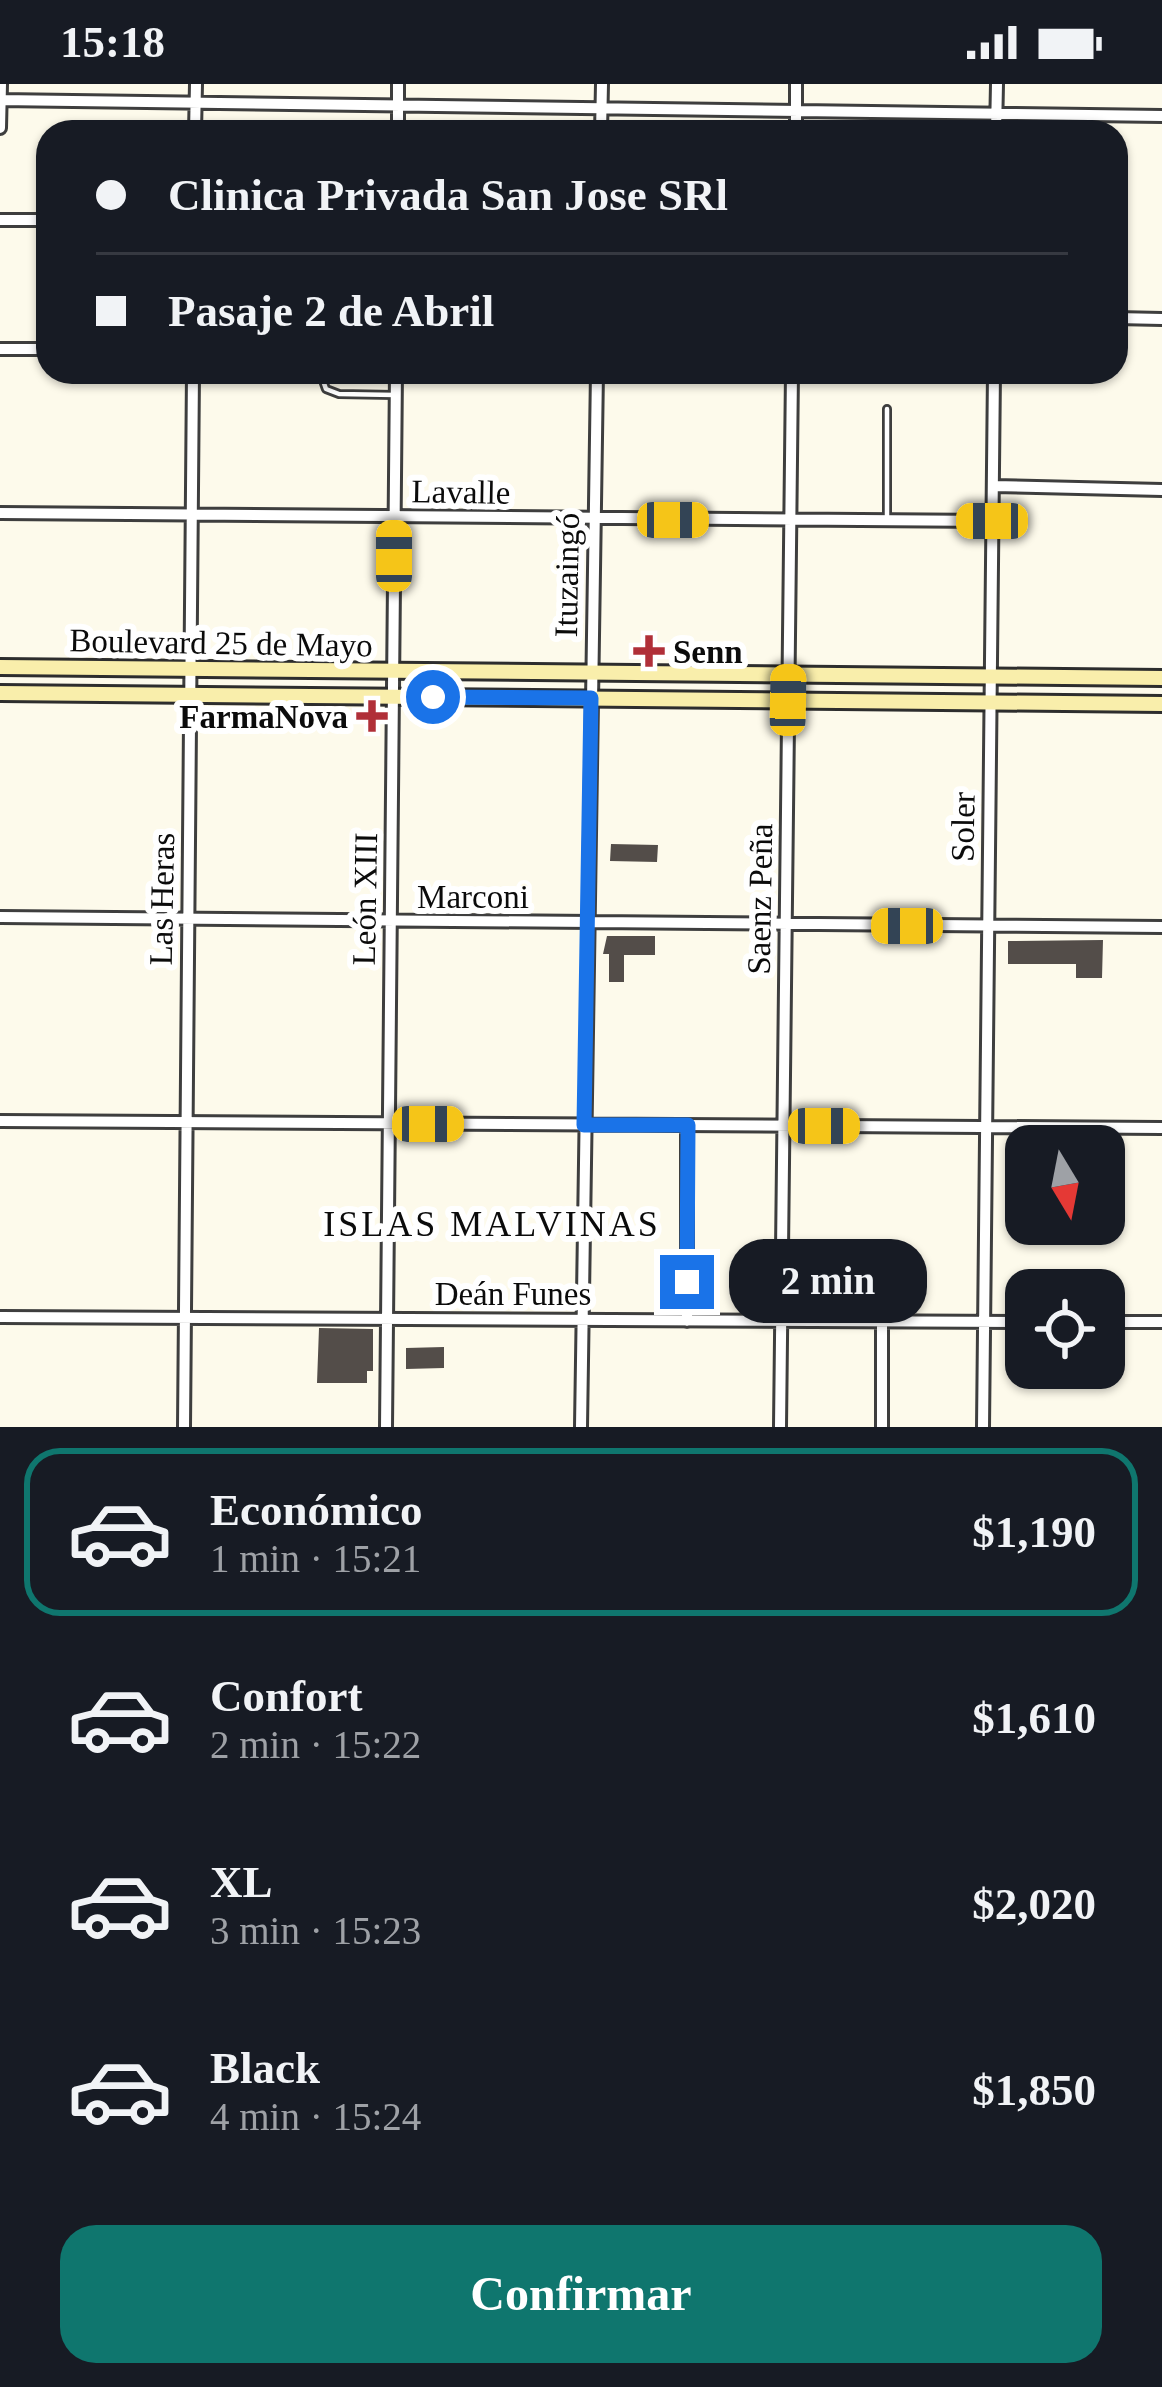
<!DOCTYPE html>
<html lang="es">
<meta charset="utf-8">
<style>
body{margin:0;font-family:Georgia,serif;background:#20242c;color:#f1f3f6;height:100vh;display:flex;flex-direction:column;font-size:45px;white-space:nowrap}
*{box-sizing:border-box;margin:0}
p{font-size:39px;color:#9ea1a6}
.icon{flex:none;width:66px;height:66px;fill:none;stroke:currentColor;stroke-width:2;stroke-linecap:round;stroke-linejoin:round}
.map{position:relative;height:1343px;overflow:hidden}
.sheet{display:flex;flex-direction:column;background:#171b24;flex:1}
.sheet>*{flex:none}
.banner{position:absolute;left:36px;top:36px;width:1092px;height:264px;border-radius:36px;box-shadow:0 3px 9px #0004;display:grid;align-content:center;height:264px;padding:0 60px;background:#171b24}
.needle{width:78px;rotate:170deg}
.controls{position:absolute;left:1005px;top:1041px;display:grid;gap:24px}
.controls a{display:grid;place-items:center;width:120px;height:120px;border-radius:24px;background:#171b24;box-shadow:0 3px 9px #0004;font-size:60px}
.end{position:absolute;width:54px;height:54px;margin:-27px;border:15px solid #1a73e8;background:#fff;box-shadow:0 0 0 6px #fff}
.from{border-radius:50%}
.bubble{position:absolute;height:84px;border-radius:36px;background:#171b24;box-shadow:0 3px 9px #0004;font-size:39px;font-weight:800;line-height:84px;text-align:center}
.car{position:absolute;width:36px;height:72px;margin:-36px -18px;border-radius:15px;box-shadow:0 0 9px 3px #0007;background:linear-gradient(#f5c518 24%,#345 0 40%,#f5c518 0 76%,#345 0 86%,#f5c518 0)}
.banner b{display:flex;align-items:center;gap:42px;height:114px;font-size:45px}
.banner b+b{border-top:3px solid #363941}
.banner i{width:30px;height:30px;background:#f1f3f6}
ul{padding:21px 0 0;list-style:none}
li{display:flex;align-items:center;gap:36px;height:168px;margin:0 24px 18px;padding:0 36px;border:6px solid transparent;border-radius:36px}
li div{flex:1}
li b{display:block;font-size:45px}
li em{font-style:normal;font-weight:800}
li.selected{border-color:#0f766e}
li>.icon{width:108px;height:108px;stroke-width:1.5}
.action{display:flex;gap:24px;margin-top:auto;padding:24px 60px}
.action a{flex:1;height:138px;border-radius:36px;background:#0f766e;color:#fff;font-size:48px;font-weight:800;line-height:138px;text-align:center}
.status{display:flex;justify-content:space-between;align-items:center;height:84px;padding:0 60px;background:#171b24;direction:ltr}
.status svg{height:33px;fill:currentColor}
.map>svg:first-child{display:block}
.building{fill:#534d49}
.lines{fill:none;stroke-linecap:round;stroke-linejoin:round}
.lane-casing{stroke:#3e3e3e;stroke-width:10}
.street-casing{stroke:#3e3e3e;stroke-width:16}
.secondary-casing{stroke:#2d2d2d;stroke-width:20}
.lane{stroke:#fff;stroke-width:4.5}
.street{stroke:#fff;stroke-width:10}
.secondary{stroke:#f9eeab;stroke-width:14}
.route{stroke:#1a73e8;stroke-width:15}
.poi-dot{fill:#b02f38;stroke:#fff;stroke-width:4.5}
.labels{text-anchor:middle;stroke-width:12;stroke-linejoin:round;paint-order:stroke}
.street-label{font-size:33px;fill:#0b0b0b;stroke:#fff}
.poi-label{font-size:33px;font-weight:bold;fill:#0b0b0b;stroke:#fff;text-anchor:start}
.neighbourhood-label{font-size:36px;letter-spacing:3px;fill:#0b0b0b;stroke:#fff}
</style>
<div class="status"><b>15:18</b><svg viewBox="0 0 49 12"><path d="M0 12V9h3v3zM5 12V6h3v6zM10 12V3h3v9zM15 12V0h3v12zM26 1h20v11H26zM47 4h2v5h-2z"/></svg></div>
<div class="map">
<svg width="1162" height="1343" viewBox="0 0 1162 1343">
<rect width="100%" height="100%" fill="#fdfaeb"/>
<path class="building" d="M 611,760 L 658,761 L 657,778 L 610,777 Z
M 607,852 L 655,852 L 655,871 L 624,871 L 624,898 L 609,898 L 609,870 L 603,870 Z
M 1103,856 L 1102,894 L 1076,894 L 1076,880 L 1008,880 L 1008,857 Z
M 319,1244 L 373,1245 L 373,1287 L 367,1287 L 367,1299 L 317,1299 Z
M 444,1263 L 444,1284 L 406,1285 L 406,1264 Z"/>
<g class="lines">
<g class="lane-casing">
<path id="lane" d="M 320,288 L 326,305 L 339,310 L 395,311
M 887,436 L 887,325"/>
</g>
<g class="street-casing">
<path id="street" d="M 0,16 L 1162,32
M 0,44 L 1,0
M 195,48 L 196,0
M 398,48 L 398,0
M 601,48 L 602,0
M 796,48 L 796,0
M 996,48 L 997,0
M 0,136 L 48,136
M 1116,234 L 1162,235
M 0,265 L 48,265
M 993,402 L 1162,406
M 0,429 L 992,437
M 0,833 L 1162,843
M 0,1037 L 1162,1044
M 0,1233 L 1026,1238
M 687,1237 L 687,1041
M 882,1238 L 882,1343
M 1104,1238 L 1162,1238
M 184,1343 L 193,288
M 386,1343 L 396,288
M 581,1343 L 597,288
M 780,1343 L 792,288
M 983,1343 L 994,288"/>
</g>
<g class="secondary-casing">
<path id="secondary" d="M 0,583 L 1162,594
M 0,609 L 1162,620"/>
</g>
<use href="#lane" class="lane"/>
<use href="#street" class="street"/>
<use href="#secondary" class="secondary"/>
</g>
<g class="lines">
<path class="route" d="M 433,613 L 591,614 L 584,1041 L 688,1041 L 687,1198"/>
</g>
<g class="poi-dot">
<path d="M643 549h12v12h12v12h-12v12h-12v-12h-12v-12h12z"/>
<path d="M366 614h12v12h12v12h-12v12h-12v-12h-12v-12h12z"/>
</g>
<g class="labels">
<g class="street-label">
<text transform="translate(461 407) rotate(1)" y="12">Lavalle</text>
<text transform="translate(566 491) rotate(-89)" y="12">Ituzaingó</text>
<text transform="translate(221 558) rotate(1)" y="12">Boulevard 25 de Mayo</text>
<text transform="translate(962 743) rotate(-89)" y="12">Soler</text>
<text x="473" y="824">Marconi</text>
<text transform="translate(161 815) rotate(-89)" y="12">Las Heras</text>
<text transform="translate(364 815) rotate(-89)" y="12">León XIII</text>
<text transform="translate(759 815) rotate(-89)" y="12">Saenz Peña</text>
<text x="513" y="1221">Deán Funes</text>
</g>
<g class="poi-label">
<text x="673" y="579">Senn</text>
<text x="348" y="644" text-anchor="end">FarmaNova</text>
</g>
<g class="neighbourhood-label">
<text x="492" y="1152">ISLAS MALVINAS</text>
</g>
</g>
</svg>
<div class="controls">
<a><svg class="needle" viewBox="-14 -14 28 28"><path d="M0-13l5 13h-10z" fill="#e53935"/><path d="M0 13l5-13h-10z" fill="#9ea1a6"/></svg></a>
<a><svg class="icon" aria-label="locate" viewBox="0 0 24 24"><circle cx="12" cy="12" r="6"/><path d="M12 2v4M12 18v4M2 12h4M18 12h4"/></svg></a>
</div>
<i class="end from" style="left:433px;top:613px"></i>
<i class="end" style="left:687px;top:1198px"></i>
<div class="bubble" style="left:729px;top:1155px;width:198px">2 min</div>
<i class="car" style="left:673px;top:436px;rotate:90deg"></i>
<i class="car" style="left:992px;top:437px;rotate:270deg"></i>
<i class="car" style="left:394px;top:472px;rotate:0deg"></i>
<i class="car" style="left:788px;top:616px;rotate:1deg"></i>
<i class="car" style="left:907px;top:842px;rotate:270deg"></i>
<i class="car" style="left:428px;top:1040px;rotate:90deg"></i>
<i class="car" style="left:824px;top:1042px;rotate:90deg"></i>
<div class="banner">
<b><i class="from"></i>Clinica Privada San Jose SRl</b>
<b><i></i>Pasaje 2 de Abril</b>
</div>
</div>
<section class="sheet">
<ul>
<li class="selected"><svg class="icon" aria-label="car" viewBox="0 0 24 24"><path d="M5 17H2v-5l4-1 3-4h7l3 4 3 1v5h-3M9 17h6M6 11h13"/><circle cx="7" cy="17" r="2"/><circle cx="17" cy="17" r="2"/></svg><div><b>Económico</b><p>1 min · 15:21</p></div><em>$1,190</em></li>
<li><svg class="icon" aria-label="car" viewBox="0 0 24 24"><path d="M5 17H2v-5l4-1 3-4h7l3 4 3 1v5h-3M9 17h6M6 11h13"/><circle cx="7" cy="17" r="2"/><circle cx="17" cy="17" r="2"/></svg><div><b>Confort</b><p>2 min · 15:22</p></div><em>$1,610</em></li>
<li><svg class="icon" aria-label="car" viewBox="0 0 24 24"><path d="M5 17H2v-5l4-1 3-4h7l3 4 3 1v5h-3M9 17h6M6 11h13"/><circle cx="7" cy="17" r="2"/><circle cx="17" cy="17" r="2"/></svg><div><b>XL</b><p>3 min · 15:23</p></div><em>$2,020</em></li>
<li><svg class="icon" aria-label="car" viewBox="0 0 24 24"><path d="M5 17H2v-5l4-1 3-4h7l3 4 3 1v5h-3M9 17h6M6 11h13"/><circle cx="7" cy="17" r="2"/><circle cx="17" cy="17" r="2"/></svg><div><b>Black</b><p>4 min · 15:24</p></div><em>$1,850</em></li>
</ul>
<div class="action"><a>Confirmar</a></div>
</section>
